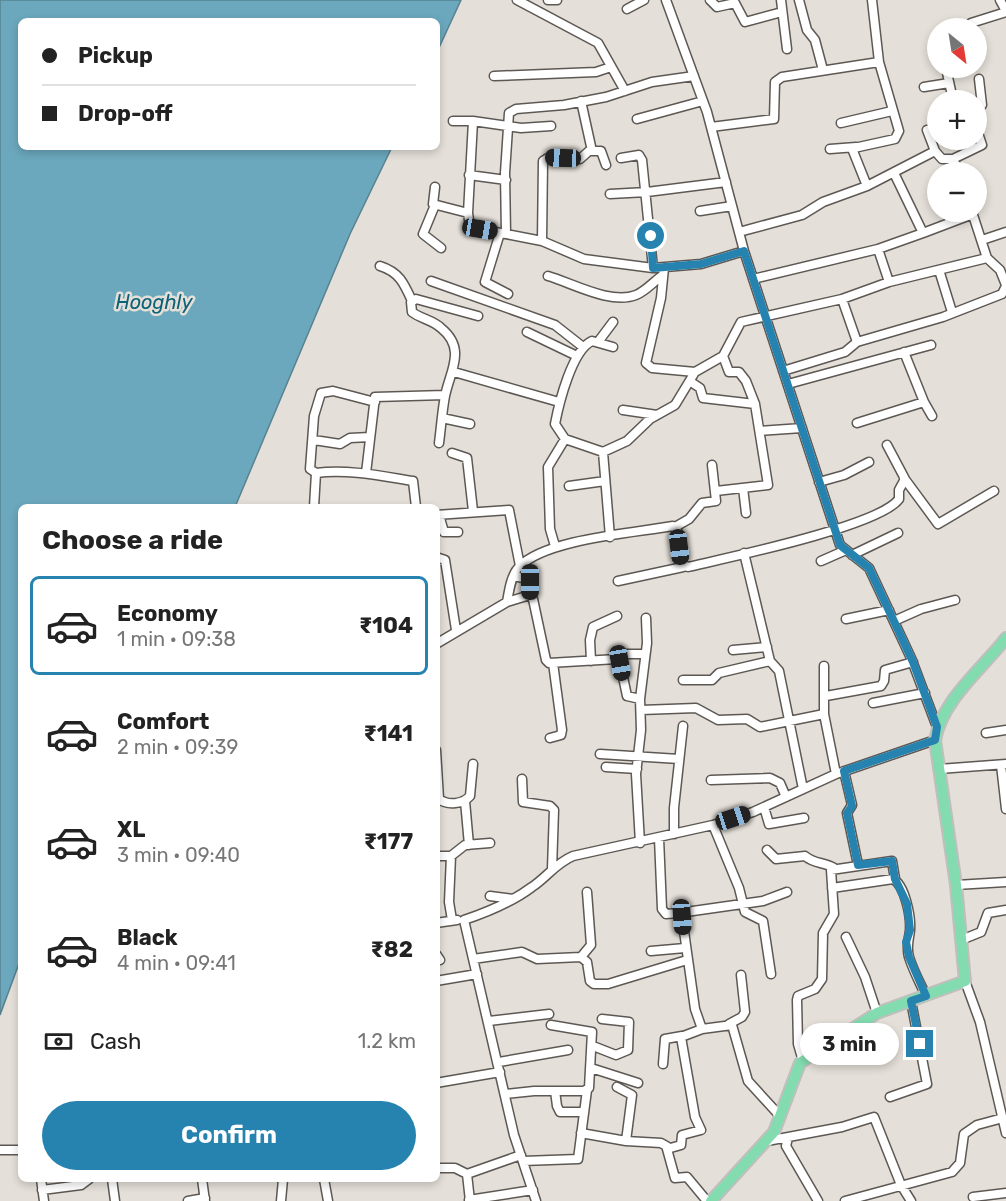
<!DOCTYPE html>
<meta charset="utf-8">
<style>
body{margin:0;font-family:Rubik,sans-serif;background:#f6f6f6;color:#222;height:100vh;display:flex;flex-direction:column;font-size:22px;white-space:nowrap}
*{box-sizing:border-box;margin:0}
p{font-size:20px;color:#767676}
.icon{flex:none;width:33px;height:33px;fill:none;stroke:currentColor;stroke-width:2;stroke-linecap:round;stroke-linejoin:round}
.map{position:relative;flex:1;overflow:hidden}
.details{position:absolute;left:18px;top:504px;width:422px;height:678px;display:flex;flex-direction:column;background:#fff;border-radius:9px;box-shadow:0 3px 9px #0003}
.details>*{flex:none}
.hud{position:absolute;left:18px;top:18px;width:422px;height:132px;border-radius:9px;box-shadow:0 3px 9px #0003;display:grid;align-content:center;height:132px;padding:0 24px;background:#fff}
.needle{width:39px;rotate:150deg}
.fabs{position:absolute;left:927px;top:18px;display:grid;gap:12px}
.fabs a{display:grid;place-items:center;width:60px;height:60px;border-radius:50%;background:#fff;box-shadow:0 3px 9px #0003;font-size:30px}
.end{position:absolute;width:27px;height:27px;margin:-14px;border:8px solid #2682af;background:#fff;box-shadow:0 0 0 3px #fff}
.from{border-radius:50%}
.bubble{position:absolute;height:42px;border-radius:21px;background:#fff;box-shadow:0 3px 9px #0003;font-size:20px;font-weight:700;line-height:42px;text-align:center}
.car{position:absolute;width:18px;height:36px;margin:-18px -9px;border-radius:8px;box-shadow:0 0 4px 2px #0007;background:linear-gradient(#222 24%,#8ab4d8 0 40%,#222 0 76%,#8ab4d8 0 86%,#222 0)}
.hud b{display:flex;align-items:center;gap:21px;height:57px;font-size:22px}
.hud b+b{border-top:2px solid #e0e0e0}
.hud i{width:15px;height:15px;background:#222}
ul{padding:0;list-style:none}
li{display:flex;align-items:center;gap:18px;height:99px;margin:0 12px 9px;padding:0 12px;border:3px solid transparent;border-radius:9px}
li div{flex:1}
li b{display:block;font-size:22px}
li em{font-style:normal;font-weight:700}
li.active{border-color:#2682af}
li>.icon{width:54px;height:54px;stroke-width:1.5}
h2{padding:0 24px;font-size:27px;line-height:72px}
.pay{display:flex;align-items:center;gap:15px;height:66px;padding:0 24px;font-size:22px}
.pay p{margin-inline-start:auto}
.action{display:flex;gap:12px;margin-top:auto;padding:12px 24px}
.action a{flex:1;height:69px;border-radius:36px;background:#2682af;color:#fff;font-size:24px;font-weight:700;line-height:69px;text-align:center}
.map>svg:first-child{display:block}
.water{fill:#6ba8bd;stroke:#588290;stroke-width:1.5}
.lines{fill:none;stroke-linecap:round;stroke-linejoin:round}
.minor-casing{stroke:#5d5853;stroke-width:11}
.major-casing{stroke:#c0bfbe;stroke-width:14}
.minor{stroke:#fff;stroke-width:8}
.major{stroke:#83dcaf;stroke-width:10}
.route{stroke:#2682af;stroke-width:8}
.labels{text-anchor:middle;stroke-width:5;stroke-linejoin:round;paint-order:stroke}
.water-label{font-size:20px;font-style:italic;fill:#0d6277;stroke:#e4dfd8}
</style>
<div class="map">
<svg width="1006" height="1201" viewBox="0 0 1006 1201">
<rect width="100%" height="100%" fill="#e4dfd8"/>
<path class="water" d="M 0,0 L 461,0 L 437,52 L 436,21 L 21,21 L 21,147 L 392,147 L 350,234 L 235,507 L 21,507 L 21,958 L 0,1015 Z"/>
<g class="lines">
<g class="minor-casing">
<path id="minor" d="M 517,0 L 598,43 L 625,91
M 548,0 L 557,0
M 666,0 L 707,112 L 744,251 L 840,545 L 869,568 L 911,658 L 937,727
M 710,0 L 717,7 L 735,3 L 745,22 L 782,12
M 781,0 L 787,49
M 799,0 L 807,30 L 815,40 L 823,70
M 1000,0 L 1006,11
M 627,9 L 644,0
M 968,28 L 971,23 L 1006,12
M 946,68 L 953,100
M 494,76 L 596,72 L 611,67
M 924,87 L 949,83
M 581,101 L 592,151
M 976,112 L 982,105 L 979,79
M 637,119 L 703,101
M 453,121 L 473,121
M 841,123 L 892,111
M 711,127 L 774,119 L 775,82 L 782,77 L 879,62
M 927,130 L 935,151 L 942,159 L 953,159 L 959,172
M 830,149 L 856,147
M 621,158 L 639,155 L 642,160 L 653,268
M 953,159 L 982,145 L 976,127
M 469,175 L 506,180
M 867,186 L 853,151 L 854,148 L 895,139 L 899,131 L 879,62 L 872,0
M 435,187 L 433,204 L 468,213 L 470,227 L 542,241 L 584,259 L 653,268 L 701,264 L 744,251
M 610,194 L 647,192 L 726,182
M 435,205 L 423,234 L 441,248
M 700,211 L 732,206
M 972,212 L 987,258 L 1000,270 L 1006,285
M 468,213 L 473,121 L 521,128 L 551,126
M 739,232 L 802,215 L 823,202 L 867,186 L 935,151
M 500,233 L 485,282 L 508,294
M 923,233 L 973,214
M 506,234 L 505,173 L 509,113 L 516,109 L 564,105 L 606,97 L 652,82 L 694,76
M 982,240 L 1006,232
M 542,241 L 543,161 L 548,158 L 580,159 L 589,151 L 601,151 L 606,165
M 878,249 L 889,282
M 380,266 C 399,272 404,283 412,301
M 664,268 L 661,298 L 646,363 L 652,368 L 695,372 L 723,356 L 741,322 L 842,299 L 889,282 L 987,258
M 939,270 L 952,312
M 548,276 C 572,283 611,305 636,295 C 646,291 654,281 663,275
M 753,279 L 878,249 L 923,233 L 894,173
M 431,281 L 555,325 L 583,347
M 842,299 L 857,342
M 527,332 L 577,356
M 598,342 L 613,322
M 613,347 L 592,341 C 572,350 559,403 555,424 L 565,439 L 603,452 L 627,441 L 650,419 L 675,405 L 695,372
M 904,352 L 924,402 L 932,416
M 783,371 L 845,352 L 857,342 L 943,317 L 1002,294 L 1006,286
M 454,372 L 559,402
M 691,382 L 700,388 L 703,398 L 755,404
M 788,384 L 931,345
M 623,410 L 657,415
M 442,418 L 470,424
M 857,423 L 924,402
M 760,431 L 802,428
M 314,440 L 340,444 L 350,438 L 370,437
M 439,443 C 441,428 442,412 445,396 C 450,371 467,349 441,328 C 433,320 421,319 412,312 L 411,302 L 416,299 L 478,316
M 603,452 L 610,537
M 452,453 L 467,458 L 473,511
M 316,473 L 310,469 L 314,416 L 321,393 L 333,391 L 375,402
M 366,473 L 375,397 L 445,395
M 904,478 L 938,524 L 994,491
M 819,482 L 844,475 L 869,462
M 569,486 L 605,481
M 743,488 L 746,513
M 716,491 L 768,485 L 755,404 L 746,381 L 739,372 L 729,372 L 723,356
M 314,507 L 316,473 C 349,469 381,476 413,481 L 416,507
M 436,515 L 509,510 L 520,566
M 439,515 L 444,532 L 458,532
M 675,527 L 689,519 L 702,503 L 716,501 L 712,465
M 555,546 L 550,529 L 548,467 L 565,439
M 744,553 L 770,661 L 779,671 L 803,789
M 852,555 L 898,533
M 436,557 L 445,560 L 456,630
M 821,561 L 846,550
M 514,576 L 528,579 L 530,595
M 618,581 L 683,567
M 507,602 L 530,595 L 533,599 L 546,660 L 549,663 L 617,659 L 620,663 L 627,696 L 640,699
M 846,619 L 889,610
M 894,621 L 921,609 L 955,600
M 436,644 L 507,602 C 509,591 511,575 519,567 C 545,539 634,533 673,526 L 677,530 L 681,564 L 688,567 C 726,558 880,526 899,499 L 899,490 L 905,479 L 887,445
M 733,650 L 767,647
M 617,659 L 623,654 L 645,654
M 591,661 L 590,640 L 593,627 L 617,616
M 824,666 L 824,714 L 836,774
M 683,680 L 712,680 L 719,673 L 770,661
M 826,696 L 881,686 L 884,681 L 885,670 L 913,662
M 873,703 L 925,693
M 641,710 L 696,708 L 718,720 L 747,719 L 760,727 L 824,714
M 986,733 L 1006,730
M 550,738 L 561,735 L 562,730 L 553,663
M 436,750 L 439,799 C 448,806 463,804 470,796 L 473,764
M 600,754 L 679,759
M 1001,765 L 1006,809
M 606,767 L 637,769
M 939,769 L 1006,764
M 844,771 L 852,805 L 847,813 L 858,865
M 522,779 L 523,802 L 550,806 L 554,810 L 552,869
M 711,780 L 770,778 L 780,783 L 786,797
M 465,801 L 469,845
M 764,807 L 769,824 L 804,818
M 713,825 L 739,888 L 745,912 L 763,921 L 771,974
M 674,834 L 674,808 L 683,726
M 659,838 L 662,909 L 666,914 L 679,913 L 682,917 L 695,1009 L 702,1029
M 640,843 L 636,774 L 641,730 L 640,699 L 647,643 L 646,618
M 767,850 L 776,859 L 805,856 C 814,864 824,862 834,868
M 436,856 L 451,856 L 465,845 L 490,843
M 451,856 L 449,902 L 452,920
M 956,885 L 1006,882
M 832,888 L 893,879 C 905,885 911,917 910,930 C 909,940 906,946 909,957 C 913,970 920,983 926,996
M 490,896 L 513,899
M 679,913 L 763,901 L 787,892
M 436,923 L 457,920
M 846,937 L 865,977 L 877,1013
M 961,940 L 981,932 L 988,913 L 1006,910
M 651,951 L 685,948
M 436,954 L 440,960
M 581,957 L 591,945 L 587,892
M 473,959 L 522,952 L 537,959 L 581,957 L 587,962 L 590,981 L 594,984 L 608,984 L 687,960
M 436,981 L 477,974
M 965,981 L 980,1022 L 1006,1133
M 489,1021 L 549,1014
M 729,1024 L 742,1017 L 745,1012 L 741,975
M 593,1046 L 616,1055 L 628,1050 L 629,1022 L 602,1019
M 803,1061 L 798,1044 L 797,1000 L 798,996 L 815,989 L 822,979 L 823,933 L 834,914 L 831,870 L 892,861 L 895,879
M 499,1062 L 568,1050
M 663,1064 L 665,1039 L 682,1036
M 591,1068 L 638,1083
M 436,1083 L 500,1072
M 617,1087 L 632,1095 L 626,1141 L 661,1143 L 668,1147
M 555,1091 L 557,1106 L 560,1112 L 583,1112
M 506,1094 L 534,1091 L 584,1091 L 589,1088 L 592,1032 L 551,1025
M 890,1097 L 927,1084 L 911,1001
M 581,1133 L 626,1141
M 788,1138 L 786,1146 L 818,1201
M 767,1141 L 842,1127 L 874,1117 L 901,1185 L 911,1201
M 0,1150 L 21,1150
M 523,1161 L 578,1159 L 587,1090
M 436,1168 L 455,1168 L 467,1174
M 41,1179 L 44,1201
M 112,1179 L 115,1201
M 202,1179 L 205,1201
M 324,1179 L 328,1201
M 42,1190 L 81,1185 L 89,1179
M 973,1197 L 1006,1193
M 469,1200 L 533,1190
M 188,1201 L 205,1198
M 281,1201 L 283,1179
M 470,1201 L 467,1174 L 521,1155
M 536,1201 L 514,1135 L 464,920 C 488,912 512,902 532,887 C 547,877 556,863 573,856 L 713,825 L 753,812 L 836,774 L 935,740
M 707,1201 L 687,1177 L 675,1178 L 667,1149 L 681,1145 L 682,1135 L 701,1130 L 695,1117 L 681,1037 L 702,1029 L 732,1025 L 748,1081 L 780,1116
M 845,1201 L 952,1172 L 960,1163 L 964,1134 L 977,1125 L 1003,1118"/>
</g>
<g class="major-casing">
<path id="major" d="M 711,1201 L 774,1132 L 800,1063 L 877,1013 L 965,981 L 956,885 L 935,740 C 942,700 982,669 1006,638"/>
</g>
<use href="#minor" class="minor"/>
<use href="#major" class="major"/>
</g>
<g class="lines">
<path class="route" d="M 651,236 L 653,268 L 701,264 L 744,251 L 840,545 L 869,568 L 913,662 L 937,727 L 935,740 L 844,771 L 852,806 L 847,813 L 858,865 L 892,861 L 895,879 L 907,904 L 910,930 L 906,942 L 909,957 L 926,996 L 911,1001 L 920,1044"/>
</g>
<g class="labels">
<g class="water-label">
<text x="154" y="309">Hooghly</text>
</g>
</g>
</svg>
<div class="fabs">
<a><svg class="needle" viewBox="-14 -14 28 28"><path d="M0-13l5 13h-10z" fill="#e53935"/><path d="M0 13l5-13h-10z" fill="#767676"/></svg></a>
<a>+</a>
<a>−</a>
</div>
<i class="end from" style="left:651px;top:236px"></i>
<i class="end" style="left:920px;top:1044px"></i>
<div class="bubble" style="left:800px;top:1023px;width:99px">3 min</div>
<i class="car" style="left:563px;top:158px;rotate:272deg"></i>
<i class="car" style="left:480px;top:229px;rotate:100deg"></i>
<i class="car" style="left:679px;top:547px;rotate:173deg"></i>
<i class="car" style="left:530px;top:582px;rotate:180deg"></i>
<i class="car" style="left:620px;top:663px;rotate:170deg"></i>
<i class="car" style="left:733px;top:818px;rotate:72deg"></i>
<i class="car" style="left:682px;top:917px;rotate:176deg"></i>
<div class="hud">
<b><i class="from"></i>Pickup</b>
<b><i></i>Drop-off</b>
</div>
<section class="details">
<h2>Choose a ride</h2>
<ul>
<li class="active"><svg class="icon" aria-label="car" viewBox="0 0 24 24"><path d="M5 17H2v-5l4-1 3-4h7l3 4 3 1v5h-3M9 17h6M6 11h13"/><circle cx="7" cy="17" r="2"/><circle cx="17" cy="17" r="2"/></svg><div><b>Economy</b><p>1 min · 09:38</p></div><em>₹104</em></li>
<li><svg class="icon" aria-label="car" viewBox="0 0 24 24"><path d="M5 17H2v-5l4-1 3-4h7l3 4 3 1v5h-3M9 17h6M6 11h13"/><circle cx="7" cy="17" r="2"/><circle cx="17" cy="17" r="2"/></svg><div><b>Comfort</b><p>2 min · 09:39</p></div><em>₹141</em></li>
<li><svg class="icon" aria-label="car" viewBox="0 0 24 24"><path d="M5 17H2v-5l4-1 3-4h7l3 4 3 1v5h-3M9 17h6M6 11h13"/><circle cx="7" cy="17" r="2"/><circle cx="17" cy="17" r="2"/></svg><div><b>XL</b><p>3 min · 09:40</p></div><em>₹177</em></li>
<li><svg class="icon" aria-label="car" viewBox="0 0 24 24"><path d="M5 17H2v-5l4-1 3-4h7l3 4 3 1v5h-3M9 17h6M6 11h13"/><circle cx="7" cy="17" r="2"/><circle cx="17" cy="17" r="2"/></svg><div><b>Black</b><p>4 min · 09:41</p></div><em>₹82</em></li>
</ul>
<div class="pay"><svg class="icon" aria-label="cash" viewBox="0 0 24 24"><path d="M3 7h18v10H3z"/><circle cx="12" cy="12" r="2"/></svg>Cash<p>1.2 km</p></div>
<div class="action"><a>Confirm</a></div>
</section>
</div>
